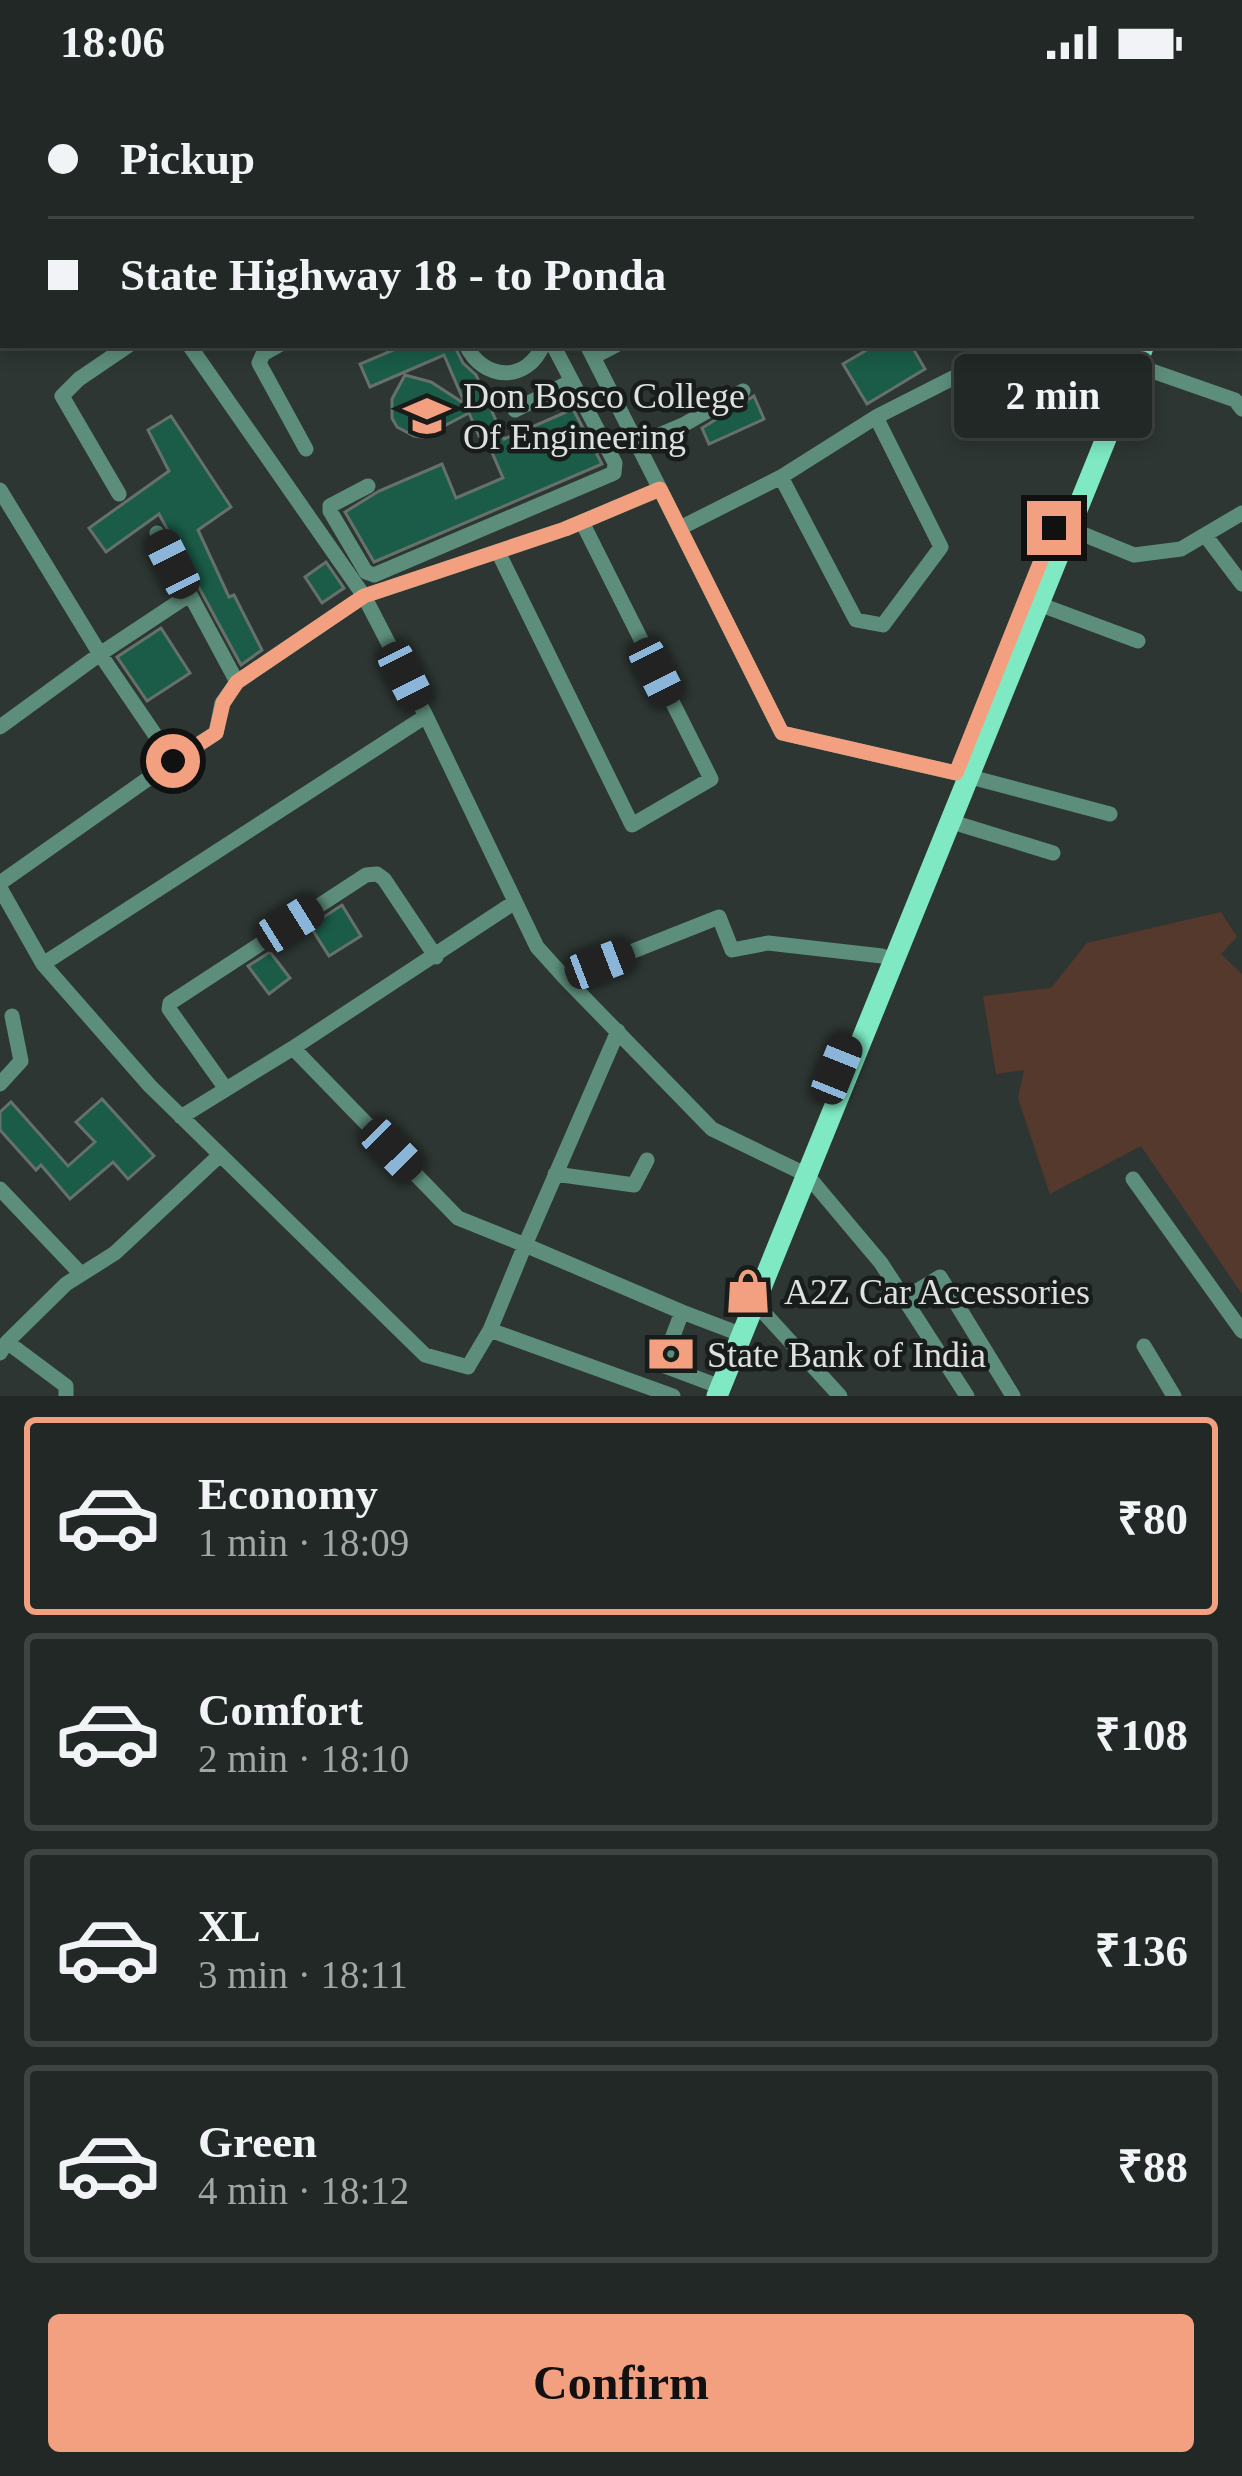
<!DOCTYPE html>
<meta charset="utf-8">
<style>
body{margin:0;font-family:"Times New Roman",serif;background:#2e3432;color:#f1f3f6;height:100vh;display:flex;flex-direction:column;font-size:45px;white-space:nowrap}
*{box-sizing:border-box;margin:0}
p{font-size:39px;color:#a2a6a7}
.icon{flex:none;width:66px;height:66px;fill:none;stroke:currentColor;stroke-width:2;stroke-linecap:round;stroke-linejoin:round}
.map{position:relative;height:1312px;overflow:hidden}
.panel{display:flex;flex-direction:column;background:#222826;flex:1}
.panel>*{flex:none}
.top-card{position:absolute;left:0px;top:0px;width:1242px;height:264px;box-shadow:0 6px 18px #0003,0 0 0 3px #3f4443;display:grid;align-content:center;height:264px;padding:0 48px;background:#222826}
.end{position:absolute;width:54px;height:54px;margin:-27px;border:15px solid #f2a07f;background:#111;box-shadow:0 0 0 6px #111}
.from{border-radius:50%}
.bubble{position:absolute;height:84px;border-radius:12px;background:#222826;box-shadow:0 6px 18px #0003,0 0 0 3px #3f4443;font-size:39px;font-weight:700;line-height:84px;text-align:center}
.car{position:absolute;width:36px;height:72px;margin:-36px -18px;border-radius:15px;box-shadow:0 0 9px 3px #0007;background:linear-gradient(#222 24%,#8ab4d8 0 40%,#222 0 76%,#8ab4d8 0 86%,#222 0)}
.top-card b{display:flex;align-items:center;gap:42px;height:114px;font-size:45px}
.top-card b+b{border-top:3px solid #3f4443}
.top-card i{width:30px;height:30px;background:#f1f3f6}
ul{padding:21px 0 0;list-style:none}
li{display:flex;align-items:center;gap:36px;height:198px;margin:0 24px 18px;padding:0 24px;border:6px solid #3f4443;border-radius:12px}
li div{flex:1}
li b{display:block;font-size:45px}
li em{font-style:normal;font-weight:700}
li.active{border-color:#f2a07f}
li>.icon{width:108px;height:108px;stroke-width:1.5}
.action{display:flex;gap:24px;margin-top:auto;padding:24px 48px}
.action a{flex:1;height:138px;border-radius:12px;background:#f2a07f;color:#111;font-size:48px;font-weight:700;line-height:138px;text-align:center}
.status{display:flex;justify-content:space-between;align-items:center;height:84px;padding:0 60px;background:#222826;direction:ltr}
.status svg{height:33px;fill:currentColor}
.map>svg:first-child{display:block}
.green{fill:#56392d}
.building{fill:#1a5c48;stroke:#66716c;stroke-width:3}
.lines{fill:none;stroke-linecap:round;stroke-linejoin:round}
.minor{stroke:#5d8e7b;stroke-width:15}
.major{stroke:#7ee9c3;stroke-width:21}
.route{stroke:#f2a07f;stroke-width:15}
.labels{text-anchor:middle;stroke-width:9;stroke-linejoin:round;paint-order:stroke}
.poi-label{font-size:36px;fill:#dde2e0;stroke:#181c1b;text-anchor:start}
</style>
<div class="status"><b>18:06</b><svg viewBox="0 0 49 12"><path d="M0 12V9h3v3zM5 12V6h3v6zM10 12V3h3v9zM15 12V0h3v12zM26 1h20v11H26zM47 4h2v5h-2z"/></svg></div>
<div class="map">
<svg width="1242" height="1312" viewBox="0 0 1242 1312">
<rect width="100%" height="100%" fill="#2d3632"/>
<path class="green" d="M 1221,828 L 1237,853 L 1221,870 L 1242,890 L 1242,1210 L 1141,1062 L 1050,1110 L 1018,1014 L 1024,986 L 996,990 L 983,912 L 1051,904 L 1087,859 Z"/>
<path class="building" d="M 405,261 L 454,261 L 463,279 L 476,291 L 504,355 L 573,325 L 602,380 L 374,478 L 345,428 L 379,407 L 442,380 L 456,414 L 503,394 L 484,350 L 479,352 L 469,329 L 423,353 L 414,352 L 397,343 L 392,334 L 392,315 L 405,291 L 431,298 L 465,320 L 444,271 L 370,303 L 360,280 Z
M 875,261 L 911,261 L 925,285 L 867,320 L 843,280 Z
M 754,312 L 764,335 L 709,360 L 702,344 Z
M 171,332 L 231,423 L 198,446 L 229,513 L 234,511 L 262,566 L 241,581 L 159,430 L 106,468 L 89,444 L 169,387 L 148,346 Z
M 326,478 L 344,504 L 322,519 L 305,493 Z
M 161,544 L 190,589 L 147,617 L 117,573 Z
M 342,821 L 361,852 L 329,872 L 310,842 Z
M 270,868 L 290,894 L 269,910 L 248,882 Z
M 102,1015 L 154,1072 L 128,1095 L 113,1078 L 70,1115 L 41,1081 L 36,1086 L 0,1046 L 0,1028 L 11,1018 L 68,1082 L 95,1058 L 76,1038 Z"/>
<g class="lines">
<path class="minor" d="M 756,0 L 756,3
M 1201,0 L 1205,3
M 1121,3 L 1128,0
M 0,29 L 3,32
M 1239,87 L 1242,88
M 189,261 L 364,512 L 565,445 L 660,405 L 587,261
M 279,261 L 263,270 L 259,279 L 306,365
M 466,261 C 483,297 527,299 543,261
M 593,273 L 616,261
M 1129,279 L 1235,316 L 1242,325
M 515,326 L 572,297
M 638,360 L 683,341 L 743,307
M 781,393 L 876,333
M 368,402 L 330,422 L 330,427 L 366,488 L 374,491 L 614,389 L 615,379 L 553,261
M 660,405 L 782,649 L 956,689
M 0,406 L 100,570 L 173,677 L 0,799
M 119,410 L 62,312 L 79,295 L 129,261
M 680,444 L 781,393 L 856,536 L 883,541 L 941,463 L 876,333 L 1018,261
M 1068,444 L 1134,471 L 1181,465 L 1242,429
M 157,449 L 237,598 L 364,512 L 426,632
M 1205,451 L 1242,500
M 498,468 L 632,741 L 711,695 L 582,438
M 1036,519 L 1138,557
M 0,643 L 100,570 L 189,511
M 173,677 L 216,649 L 222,619 L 237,598
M 967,692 L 1110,730
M 949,737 L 1053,769
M 0,804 L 43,880 L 426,632 L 537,863 L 565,894 L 719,833 L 732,866 L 768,859 L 882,872
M 43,880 L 150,1002 L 425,1271 L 468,1283 L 490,1246 L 673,1312
M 565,894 L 712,1045 L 807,1091 L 881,1179 L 967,1312
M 618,947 L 525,1161 L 682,1228
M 293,964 L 515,818
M 0,1000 L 21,977 L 12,932
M 226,1005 L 169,925 L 170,919 L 366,791 L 377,790 L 384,795 L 436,873
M 181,1033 L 293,964 L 458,1134 L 525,1161 L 490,1246
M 555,1090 L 634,1101 L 647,1076
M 1133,1095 L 1242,1247
M 0,1105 L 81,1190
M 904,1215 L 940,1193 L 1013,1312
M 755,1219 L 840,1312
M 7,1258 L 66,1200 L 115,1169 L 220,1071
M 1144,1262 L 1174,1312
M 0,1269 L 7,1258 L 66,1302 L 66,1312
M 710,1299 L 662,1281 L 682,1228 L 732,1247"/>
<path class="major" d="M 1239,4 L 1241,0
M 1239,44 L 1242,37
M 1097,337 L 1128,261
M 717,1312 L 1144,261"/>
</g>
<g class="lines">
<path class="route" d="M 173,677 L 216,649 L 223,619 L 237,598 L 364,512 L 565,445 L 660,405 L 782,649 L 956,689 L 1054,444"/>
</g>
<defs>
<g id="university-bare" transform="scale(3.6)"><path d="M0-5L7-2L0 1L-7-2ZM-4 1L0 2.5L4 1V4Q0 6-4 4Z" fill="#f2a07f" stroke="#181c1b" stroke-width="2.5" paint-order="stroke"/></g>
<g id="shop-bare" transform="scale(3.6)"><path d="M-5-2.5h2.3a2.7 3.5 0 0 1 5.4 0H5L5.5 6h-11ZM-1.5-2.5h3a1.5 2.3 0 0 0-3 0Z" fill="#f2a07f" stroke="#181c1b" stroke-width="2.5" paint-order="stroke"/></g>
<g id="bank-bare" transform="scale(3.6)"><path d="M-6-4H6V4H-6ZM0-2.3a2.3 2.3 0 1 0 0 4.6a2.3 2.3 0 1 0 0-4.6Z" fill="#f2a07f" stroke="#181c1b" stroke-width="2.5" paint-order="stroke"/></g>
</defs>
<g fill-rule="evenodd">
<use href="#university-bare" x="427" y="332"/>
<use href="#shop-bare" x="748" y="1207"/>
<use href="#bank-bare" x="671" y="1270"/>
</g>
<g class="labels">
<g class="poi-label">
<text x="463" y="324">Don Bosco College<tspan x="463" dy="41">Of Engineering</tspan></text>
<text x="784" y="1220">A2Z Car Accessories</text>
<text x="707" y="1283">State Bank of India</text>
</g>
</g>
</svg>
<i class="end from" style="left:173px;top:677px"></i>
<i class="end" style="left:1054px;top:444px"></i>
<div class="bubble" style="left:954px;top:270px;width:198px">2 min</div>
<i class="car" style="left:173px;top:480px;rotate:333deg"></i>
<i class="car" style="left:656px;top:588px;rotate:153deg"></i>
<i class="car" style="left:405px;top:592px;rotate:153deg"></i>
<i class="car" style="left:290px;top:840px;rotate:58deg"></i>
<i class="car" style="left:600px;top:880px;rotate:69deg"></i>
<i class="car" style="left:837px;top:985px;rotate:22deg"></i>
<i class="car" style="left:392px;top:1066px;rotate:136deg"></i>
<div class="top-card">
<b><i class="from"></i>Pickup</b>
<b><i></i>State Highway 18 - to Ponda</b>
</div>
</div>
<section class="panel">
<ul>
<li class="active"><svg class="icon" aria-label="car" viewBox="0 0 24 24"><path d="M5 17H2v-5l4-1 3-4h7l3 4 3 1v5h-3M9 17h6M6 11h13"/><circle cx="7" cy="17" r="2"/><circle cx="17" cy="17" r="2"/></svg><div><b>Economy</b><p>1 min · 18:09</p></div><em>₹80</em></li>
<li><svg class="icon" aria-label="car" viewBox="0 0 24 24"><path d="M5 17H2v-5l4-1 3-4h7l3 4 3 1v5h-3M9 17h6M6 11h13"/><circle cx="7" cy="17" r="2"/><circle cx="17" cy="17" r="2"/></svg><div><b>Comfort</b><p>2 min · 18:10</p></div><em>₹108</em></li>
<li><svg class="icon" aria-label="car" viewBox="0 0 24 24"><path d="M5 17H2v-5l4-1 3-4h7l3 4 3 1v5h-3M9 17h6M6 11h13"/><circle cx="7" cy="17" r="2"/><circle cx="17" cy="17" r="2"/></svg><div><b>XL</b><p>3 min · 18:11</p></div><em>₹136</em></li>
<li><svg class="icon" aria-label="car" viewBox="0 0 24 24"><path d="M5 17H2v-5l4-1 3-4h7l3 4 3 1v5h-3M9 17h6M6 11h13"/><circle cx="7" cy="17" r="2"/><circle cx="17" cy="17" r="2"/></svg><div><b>Green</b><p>4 min · 18:12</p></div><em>₹88</em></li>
</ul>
<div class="action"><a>Confirm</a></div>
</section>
